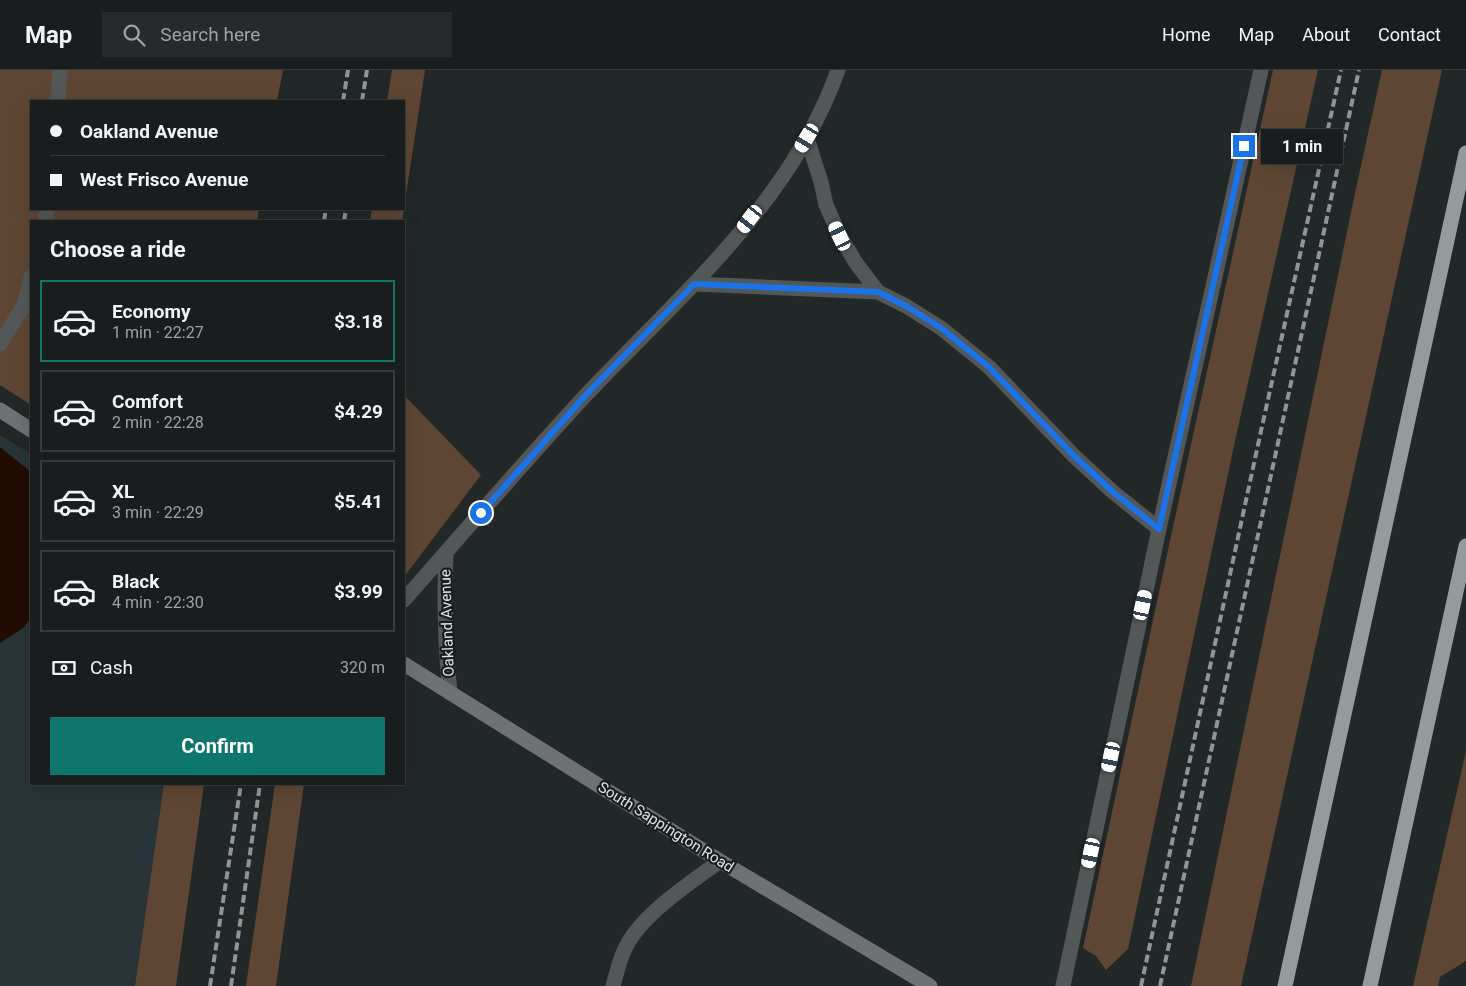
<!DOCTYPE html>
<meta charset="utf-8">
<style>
body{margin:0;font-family:Roboto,sans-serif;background:#272a2b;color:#f1f3f6;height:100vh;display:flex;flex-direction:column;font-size:19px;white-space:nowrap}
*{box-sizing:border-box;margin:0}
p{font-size:16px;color:#9fa2a4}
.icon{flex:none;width:28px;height:28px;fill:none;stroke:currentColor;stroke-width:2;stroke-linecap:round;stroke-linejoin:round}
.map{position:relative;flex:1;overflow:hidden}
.panel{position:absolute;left:30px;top:150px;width:375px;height:565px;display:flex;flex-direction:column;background:#1a1d1e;border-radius:0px;box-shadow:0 5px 20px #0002,0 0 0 1px #383b3c}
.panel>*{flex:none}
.guide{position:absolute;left:30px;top:30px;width:375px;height:110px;border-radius:0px;box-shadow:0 5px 20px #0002,0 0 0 1px #383b3c;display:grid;align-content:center;height:110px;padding:0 20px;background:#1a1d1e}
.end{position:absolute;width:22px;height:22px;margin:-11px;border:6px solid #1a73e8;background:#fff;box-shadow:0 0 0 2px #fff}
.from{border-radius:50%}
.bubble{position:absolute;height:35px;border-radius:0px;background:#1a1d1e;box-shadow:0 5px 20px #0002,0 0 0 1px #383b3c;font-size:16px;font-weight:700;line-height:35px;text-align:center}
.car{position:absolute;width:15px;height:30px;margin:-15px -8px;border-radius:6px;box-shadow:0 0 4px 1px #0007;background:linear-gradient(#fff 24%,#345 0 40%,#fff 0 76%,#345 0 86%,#fff 0)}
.guide b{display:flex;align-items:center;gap:18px;height:48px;font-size:19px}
.guide b+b{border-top:1px solid #383b3c}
.guide i{width:12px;height:12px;background:#f1f3f6}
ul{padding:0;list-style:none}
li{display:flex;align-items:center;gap:15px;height:82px;margin:0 10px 8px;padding:0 10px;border:2px solid #383b3c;border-radius:0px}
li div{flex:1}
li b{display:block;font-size:19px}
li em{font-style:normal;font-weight:700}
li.on{border-color:#0f766e}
li>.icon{width:45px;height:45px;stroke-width:1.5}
h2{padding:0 20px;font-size:22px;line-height:60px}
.pay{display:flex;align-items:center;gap:12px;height:55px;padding:0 20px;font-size:19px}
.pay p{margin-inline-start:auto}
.primary-button{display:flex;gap:10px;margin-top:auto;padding:10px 20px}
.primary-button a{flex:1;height:58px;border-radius:0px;background:#0f766e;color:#fff;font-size:20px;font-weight:700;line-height:58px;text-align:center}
header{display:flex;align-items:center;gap:30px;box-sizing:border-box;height:70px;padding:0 25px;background:#1a1d1e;border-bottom:1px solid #383b3c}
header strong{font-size:24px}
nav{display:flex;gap:28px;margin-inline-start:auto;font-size:18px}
.search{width:350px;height:45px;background:#272a2b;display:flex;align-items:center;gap:12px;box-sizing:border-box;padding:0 18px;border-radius:0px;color:#9fa2a4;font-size:19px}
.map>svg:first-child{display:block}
.built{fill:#283437}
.green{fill:#5f4634}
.water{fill:#220c00}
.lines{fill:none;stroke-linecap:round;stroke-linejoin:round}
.street{stroke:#545758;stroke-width:15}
.secondary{stroke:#6e7273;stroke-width:15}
.highway{stroke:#949b9c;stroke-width:15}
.rail{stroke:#919596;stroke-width:4;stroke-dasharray:8 4;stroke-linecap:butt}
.route{stroke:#1a73e8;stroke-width:6}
.labels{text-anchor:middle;stroke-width:4.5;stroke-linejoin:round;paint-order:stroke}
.street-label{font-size:15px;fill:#dfe2e3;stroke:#181d1e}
</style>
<header>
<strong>Map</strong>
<div class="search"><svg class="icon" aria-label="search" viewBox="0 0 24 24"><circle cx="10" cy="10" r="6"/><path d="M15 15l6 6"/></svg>Search here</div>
<nav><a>Home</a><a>Map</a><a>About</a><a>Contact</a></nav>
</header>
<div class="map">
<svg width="1466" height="916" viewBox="0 0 1466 916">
<rect width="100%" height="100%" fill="#222728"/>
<path class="built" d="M 0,365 L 31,384 L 31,714 L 164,714 L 135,916 L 0,916 Z"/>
<path class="green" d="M 0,0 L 283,0 L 277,31 L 31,31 L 31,139 L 259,139 L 257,151 L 31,151 L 31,335 L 0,315 Z
M 392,0 L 425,0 L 404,138 L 404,31 L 387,31 Z
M 1273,0 L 1318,0 L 1235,371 L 1128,879 L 1106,900 L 1096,886 L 1083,878 L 1171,466 Z
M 1382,0 L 1442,0 L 1241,916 L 1191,916 L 1355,123 Z
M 372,139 L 404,139 L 402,151 L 370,151 Z
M 404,325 L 481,405 L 404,507 Z
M 1466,681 L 1466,891 L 1440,907 L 1438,916 L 1413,916 Z
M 164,714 L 204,714 L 176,916 L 135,916 Z
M 275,714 L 304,714 L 276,916 L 246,916 Z"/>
<path class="water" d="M 0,377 L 31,402 L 31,548 L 23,558 L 0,573 Z"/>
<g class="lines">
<path class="street" d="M 58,31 L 60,0
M 807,68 L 821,112 L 826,135 L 840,166 L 856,193 L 878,222
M 45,151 L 47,139
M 694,214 L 878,222 L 906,236 L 941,258 L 989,297 L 1074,386 L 1113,422 L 1159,459
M 0,274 L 24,235 L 31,207
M 446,483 C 444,530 445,576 450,623
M 404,530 C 464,462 523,393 585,326 C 679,226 791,133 838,0
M 613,916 C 616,905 619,893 623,883 C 637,847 689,814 720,791
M 1063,916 L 1159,459 L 1261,0"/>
<path class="secondary" d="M 0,340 L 31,360
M 404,594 L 720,791 L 930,916"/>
<path class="highway" d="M 1285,916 L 1466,83
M 1370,916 L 1466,476"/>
<path class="rail" d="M 343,31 L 348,0
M 362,31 L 367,0
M 324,151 L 326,139
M 344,151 L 346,139
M 210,916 L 241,714
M 231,916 L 260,714
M 1141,916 L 1261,361 L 1341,0
M 1160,916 L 1359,0"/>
</g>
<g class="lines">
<path class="route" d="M 481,443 L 585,326 L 694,214 L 878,222 L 906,236 L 941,258 L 989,297 L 1074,386 L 1113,422 L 1159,459 L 1244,76"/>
</g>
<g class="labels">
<g class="street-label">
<text transform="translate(447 553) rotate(-92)" y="5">Oakland Avenue</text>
<text transform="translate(666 757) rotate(32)" y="5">South Sappington Road</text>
</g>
</g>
</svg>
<i class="end from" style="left:481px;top:443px"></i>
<i class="end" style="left:1244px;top:76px"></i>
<div class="bubble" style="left:1261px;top:59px;width:82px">1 min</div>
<i class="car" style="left:807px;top:68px;rotate:211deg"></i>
<i class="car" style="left:750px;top:149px;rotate:217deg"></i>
<i class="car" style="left:840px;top:166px;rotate:335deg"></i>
<i class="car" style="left:1143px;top:535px;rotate:12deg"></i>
<i class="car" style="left:1111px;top:687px;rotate:192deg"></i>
<i class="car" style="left:1091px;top:783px;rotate:192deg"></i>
<div class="guide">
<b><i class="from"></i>Oakland Avenue</b>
<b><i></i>West Frisco Avenue</b>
</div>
<section class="panel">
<h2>Choose a ride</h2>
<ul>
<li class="on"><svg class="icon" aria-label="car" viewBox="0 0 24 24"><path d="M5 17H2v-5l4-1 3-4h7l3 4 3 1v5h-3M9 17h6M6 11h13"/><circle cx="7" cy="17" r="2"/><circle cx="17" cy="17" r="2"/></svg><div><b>Economy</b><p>1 min · 22:27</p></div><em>$3.18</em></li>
<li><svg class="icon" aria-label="car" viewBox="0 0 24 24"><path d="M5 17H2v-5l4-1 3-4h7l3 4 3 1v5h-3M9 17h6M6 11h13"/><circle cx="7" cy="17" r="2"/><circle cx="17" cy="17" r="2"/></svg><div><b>Comfort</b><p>2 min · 22:28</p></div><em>$4.29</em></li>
<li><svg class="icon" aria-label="car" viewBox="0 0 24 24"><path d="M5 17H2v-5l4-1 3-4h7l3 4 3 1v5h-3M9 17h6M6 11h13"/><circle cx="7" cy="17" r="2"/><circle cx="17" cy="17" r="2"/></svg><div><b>XL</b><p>3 min · 22:29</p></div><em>$5.41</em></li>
<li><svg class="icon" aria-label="car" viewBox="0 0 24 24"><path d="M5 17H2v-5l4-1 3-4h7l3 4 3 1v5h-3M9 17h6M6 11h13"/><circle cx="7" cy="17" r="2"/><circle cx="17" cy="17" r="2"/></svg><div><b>Black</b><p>4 min · 22:30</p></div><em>$3.99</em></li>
</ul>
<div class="pay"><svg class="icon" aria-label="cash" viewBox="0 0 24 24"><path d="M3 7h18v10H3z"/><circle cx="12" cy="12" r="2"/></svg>Cash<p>320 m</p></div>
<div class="primary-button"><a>Confirm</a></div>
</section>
</div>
